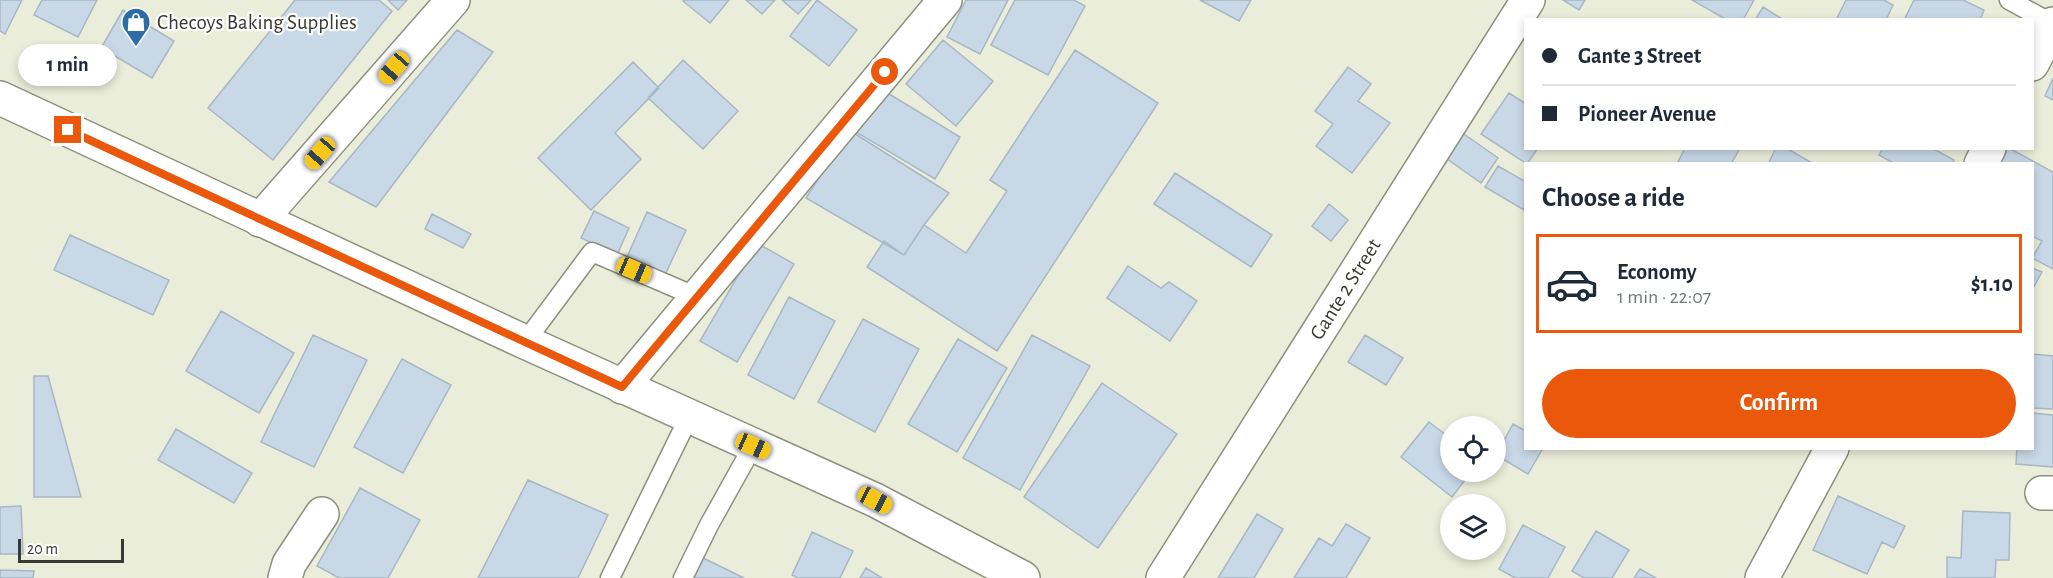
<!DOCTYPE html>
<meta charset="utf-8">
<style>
body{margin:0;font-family:"Alegreya Sans",sans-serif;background:#f6f6f7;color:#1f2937;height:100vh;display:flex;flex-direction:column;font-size:22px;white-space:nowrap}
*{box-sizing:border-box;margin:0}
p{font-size:20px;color:#747a83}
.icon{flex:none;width:33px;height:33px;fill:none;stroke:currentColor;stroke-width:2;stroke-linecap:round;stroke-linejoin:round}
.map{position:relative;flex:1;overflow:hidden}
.sheet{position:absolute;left:1524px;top:162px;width:510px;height:288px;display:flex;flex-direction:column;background:#fff;border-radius:0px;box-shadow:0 3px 9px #0003}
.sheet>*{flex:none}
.top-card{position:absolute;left:1524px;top:18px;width:510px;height:132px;border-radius:0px;box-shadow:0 3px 9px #0003;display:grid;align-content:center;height:132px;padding:0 18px;background:#fff}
.buttons{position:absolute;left:1440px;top:416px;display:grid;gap:12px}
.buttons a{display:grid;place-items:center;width:66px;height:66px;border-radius:50%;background:#fff;box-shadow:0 3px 9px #0003;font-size:30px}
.scale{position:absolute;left:18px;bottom:15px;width:106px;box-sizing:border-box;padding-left:6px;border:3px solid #383932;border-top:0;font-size:16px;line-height:21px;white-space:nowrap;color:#383932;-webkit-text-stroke:4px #fff;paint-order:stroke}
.end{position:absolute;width:27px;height:27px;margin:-14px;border:8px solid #ea580c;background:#fff;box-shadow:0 0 0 3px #fff}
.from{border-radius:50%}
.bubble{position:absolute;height:42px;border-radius:21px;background:#fff;box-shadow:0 3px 9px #0003;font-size:20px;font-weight:700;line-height:42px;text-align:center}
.car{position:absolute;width:18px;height:36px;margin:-18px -9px;border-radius:8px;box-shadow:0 0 4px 2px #0007;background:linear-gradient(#f5c518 24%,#345 0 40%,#f5c518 0 76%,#345 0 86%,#f5c518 0)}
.top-card b{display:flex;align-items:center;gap:21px;height:57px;font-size:22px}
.top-card b+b{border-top:2px solid #e0e1e3}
.top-card i{width:15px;height:15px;background:#1f2937}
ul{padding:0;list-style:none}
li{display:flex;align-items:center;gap:18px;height:99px;margin:0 12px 9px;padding:0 6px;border:3px solid transparent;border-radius:0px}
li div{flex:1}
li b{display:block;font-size:22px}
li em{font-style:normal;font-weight:700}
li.active{border-color:#ea580c}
li>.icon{width:54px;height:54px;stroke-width:1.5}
h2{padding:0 18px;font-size:27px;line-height:72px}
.cta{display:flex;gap:12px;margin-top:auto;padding:12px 18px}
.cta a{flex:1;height:69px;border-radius:36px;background:#ea580c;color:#fff;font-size:24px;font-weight:700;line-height:69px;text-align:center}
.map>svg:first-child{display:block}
.building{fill:#c8d8e6;stroke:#a8b7c5;stroke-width:1.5}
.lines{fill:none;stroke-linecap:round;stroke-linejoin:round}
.lane-casing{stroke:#8e907e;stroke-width:21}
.street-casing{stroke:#8e907e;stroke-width:36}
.highway-casing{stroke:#8e907e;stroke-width:36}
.lane{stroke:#fff;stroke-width:18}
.street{stroke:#fff;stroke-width:33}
.highway{stroke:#fff;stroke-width:33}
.route{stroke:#ea580c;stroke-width:8}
.labels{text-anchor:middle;stroke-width:4.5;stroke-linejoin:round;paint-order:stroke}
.poi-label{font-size:21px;fill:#383932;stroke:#fff;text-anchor:start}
.street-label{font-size:21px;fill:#383932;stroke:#fff}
</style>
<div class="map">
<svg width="2053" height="578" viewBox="0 0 2053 578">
<rect width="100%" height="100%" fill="#eaedd9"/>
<path class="building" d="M 0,0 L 22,0 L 5,34 L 0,31 Z
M 42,0 L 97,0 L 78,37 L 34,15 Z
M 295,0 L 379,0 L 392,11 L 273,160 L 208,108 Z
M 388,0 L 407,0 L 398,10 Z
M 684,0 L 729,0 L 710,23 L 683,1 Z
M 746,0 L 775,0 L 762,14 Z
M 782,0 L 811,0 L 798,14 Z
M 817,0 L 857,30 L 829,66 L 790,36 Z
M 966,0 L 1008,0 L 980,54 L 947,37 Z
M 1015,0 L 1074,0 L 1085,6 L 1048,75 L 991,45 Z
M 1200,0 L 1251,0 L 1239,21 Z
M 1563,0 L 1585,0 L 1579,10 Z
M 1692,0 L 1754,0 L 1743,20 L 1727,20 Z
M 1846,0 L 1884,0 L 1893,5 L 1886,20 L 1836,20 Z
M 1914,0 L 1963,0 L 1984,10 L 1980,20 L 1904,20 Z
M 1763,7 L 1784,20 L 1755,20 Z
M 123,10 L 174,41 L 152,78 L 101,48 Z
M 457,30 L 493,52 L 376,207 L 329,182 Z
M 943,40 L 993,81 L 956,126 L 906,84 Z
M 1075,50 L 1158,103 L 997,351 L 867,267 L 884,241 L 904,255 L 924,225 L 966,253 L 1007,191 L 990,180 Z
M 683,60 L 738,111 L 703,149 L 648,98 Z
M 633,62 L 659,88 L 615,133 L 641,159 L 591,210 L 538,158 Z
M 1348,67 L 1371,84 L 1358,101 L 1390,123 L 1352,173 L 1316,146 L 1333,124 L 1315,111 Z
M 2053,78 L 2053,100 L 2045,96 Z
M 881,89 L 960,137 L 935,179 L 856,132 Z
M 1509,93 L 1526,104 L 1526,148 L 1538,148 L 1527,164 L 1481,134 Z
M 849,130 L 949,193 L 924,225 L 904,255 L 806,198 Z
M 1461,132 L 1498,158 L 1481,183 L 1443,156 Z
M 1685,148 L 1740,148 L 1731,164 L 1677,164 Z
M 1776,148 L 1786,148 L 1814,164 L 1768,164 Z
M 1883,148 L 1932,148 L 1954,160 L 1952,164 L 1895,164 L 1879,155 Z
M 2003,148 L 2009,148 L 2053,172 L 2053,269 L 2032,258 L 2042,241 L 2032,236 L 2032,164 L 1995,164 Z
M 1498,166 L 1526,182 L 1524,210 L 1485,187 Z
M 1175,173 L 1272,235 L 1251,267 L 1154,204 Z
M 1329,204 L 1348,220 L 1331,241 L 1312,226 Z
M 594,211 L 629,228 L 617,255 L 581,238 Z
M 647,212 L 686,230 L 665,275 L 627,257 Z
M 432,214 L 471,234 L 463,248 L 425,229 Z
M 70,235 L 169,280 L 153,315 L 54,270 Z
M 757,243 L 794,264 L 737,362 L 700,341 Z
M 1128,266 L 1161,288 L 1169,282 L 1197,301 L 1170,341 L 1107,298 Z
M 2032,268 L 2042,272 L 2032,290 Z
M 789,297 L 835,321 L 794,399 L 748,375 Z
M 221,311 L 294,353 L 259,413 L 186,371 Z
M 863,319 L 919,349 L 875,432 L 818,402 Z
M 313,335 L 367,360 L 314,467 L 261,442 Z
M 1032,335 L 1090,366 L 1020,490 L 963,458 Z
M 1365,335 L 1403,358 L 1386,385 L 1348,362 Z
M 958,339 L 1007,368 L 957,452 L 908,424 Z
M 2032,354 L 2053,356 L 2053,409 L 2032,408 Z
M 402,359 L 451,385 L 403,473 L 354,447 Z
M 34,376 L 48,376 L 81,497 L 34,497 Z
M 1102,383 L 1177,434 L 1098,548 L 1024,497 Z
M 2032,413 L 2053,415 L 2053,467 L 2016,464 L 2017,448 L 2032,448 Z
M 1429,422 L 1450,438 L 1450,471 L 1472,471 L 1452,497 L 1401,457 Z
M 1513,424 L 1526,431 L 1526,448 L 1543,448 L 1528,474 L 1496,455 Z
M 176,429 L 252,473 L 234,503 L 158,460 Z
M 528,480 L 608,515 L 578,578 L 478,578 Z
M 360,488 L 420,520 L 388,578 L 339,578 L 317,566 Z
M 1838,496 L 1905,526 L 1894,548 L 1882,542 L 1867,574 L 1813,550 Z
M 21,506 L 23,554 L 0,554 L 0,507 Z
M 1963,511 L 2010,513 L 2009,560 L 1996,560 L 1995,578 L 1947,578 L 1947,557 L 1961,558 Z
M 1257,514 L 1283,529 L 1254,578 L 1218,578 Z
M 1346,524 L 1370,538 L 1346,578 L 1294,578 L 1319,538 L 1332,546 Z
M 1523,525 L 1565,547 L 1548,578 L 1515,578 L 1499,569 Z
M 1596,531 L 1629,550 L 1612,578 L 1584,578 L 1572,571 Z
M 812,532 L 853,551 L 840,578 L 798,578 L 792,575 Z
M 699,556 L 744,578 L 688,578 Z
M 866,568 L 882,578 L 860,578 Z
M 1640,569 L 1656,578 L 1634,578 Z
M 0,570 L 34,571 L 33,578 L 0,578 Z"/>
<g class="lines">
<g class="lane-casing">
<path id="lane" d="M 2009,0 L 2053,24
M 525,342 L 592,252 L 697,297
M 610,578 L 689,417
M 683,578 L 709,525 L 753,446"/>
</g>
<g class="street-casing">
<path id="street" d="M 2032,64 L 2053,24
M 1981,164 L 1989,148
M 260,220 L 453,0
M 622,387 L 945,0
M 2042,493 L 2053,493
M 285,578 L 289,564 L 322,514
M 1163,578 L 1528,0
M 1762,578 L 1832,448"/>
</g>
<g class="highway-casing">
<path id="highway" d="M 0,98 L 525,342 L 875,500 L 1023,578"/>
</g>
<use href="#lane" class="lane"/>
<use href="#street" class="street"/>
<use href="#highway" class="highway"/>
</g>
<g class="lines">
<path class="route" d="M 68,130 L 622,387 L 885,72"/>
</g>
<defs>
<g id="shop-pin" transform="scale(1.5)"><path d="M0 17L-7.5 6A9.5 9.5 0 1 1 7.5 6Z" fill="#2c6ea4" stroke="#fff"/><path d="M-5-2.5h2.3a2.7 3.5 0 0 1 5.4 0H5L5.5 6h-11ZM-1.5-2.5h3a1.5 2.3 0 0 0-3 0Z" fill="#fff"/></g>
</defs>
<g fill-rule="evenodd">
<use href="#shop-pin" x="136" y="22"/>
</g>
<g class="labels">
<g class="poi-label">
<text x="157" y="29">Checoys Baking Supplies</text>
</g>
<g class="street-label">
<text transform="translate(1345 289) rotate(-58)" y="7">Gante 2 Street</text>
</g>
</g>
</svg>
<div class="buttons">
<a><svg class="icon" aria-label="locate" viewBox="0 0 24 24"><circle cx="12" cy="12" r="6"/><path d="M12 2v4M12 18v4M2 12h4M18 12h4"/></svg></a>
<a><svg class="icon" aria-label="layers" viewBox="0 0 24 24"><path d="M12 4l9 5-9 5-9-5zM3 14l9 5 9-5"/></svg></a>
</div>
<div class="scale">20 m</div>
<i class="end from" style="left:885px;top:72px"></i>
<i class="end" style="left:68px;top:130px"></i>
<div class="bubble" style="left:18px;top:44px;width:99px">1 min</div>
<i class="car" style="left:394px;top:68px;rotate:221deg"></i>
<i class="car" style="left:320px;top:153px;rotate:221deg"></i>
<i class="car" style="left:634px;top:270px;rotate:113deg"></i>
<i class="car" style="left:753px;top:446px;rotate:114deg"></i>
<i class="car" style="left:875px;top:500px;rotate:118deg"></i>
<div class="top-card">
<b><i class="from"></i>Gante 3 Street</b>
<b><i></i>Pioneer Avenue</b>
</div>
<section class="sheet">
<h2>Choose a ride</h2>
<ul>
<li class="active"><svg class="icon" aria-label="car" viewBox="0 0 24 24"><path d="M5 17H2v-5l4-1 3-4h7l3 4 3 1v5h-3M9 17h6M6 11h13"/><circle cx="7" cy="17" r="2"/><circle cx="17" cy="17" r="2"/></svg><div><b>Economy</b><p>1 min · 22:07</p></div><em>$1.10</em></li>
</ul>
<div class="cta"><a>Confirm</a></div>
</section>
</div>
